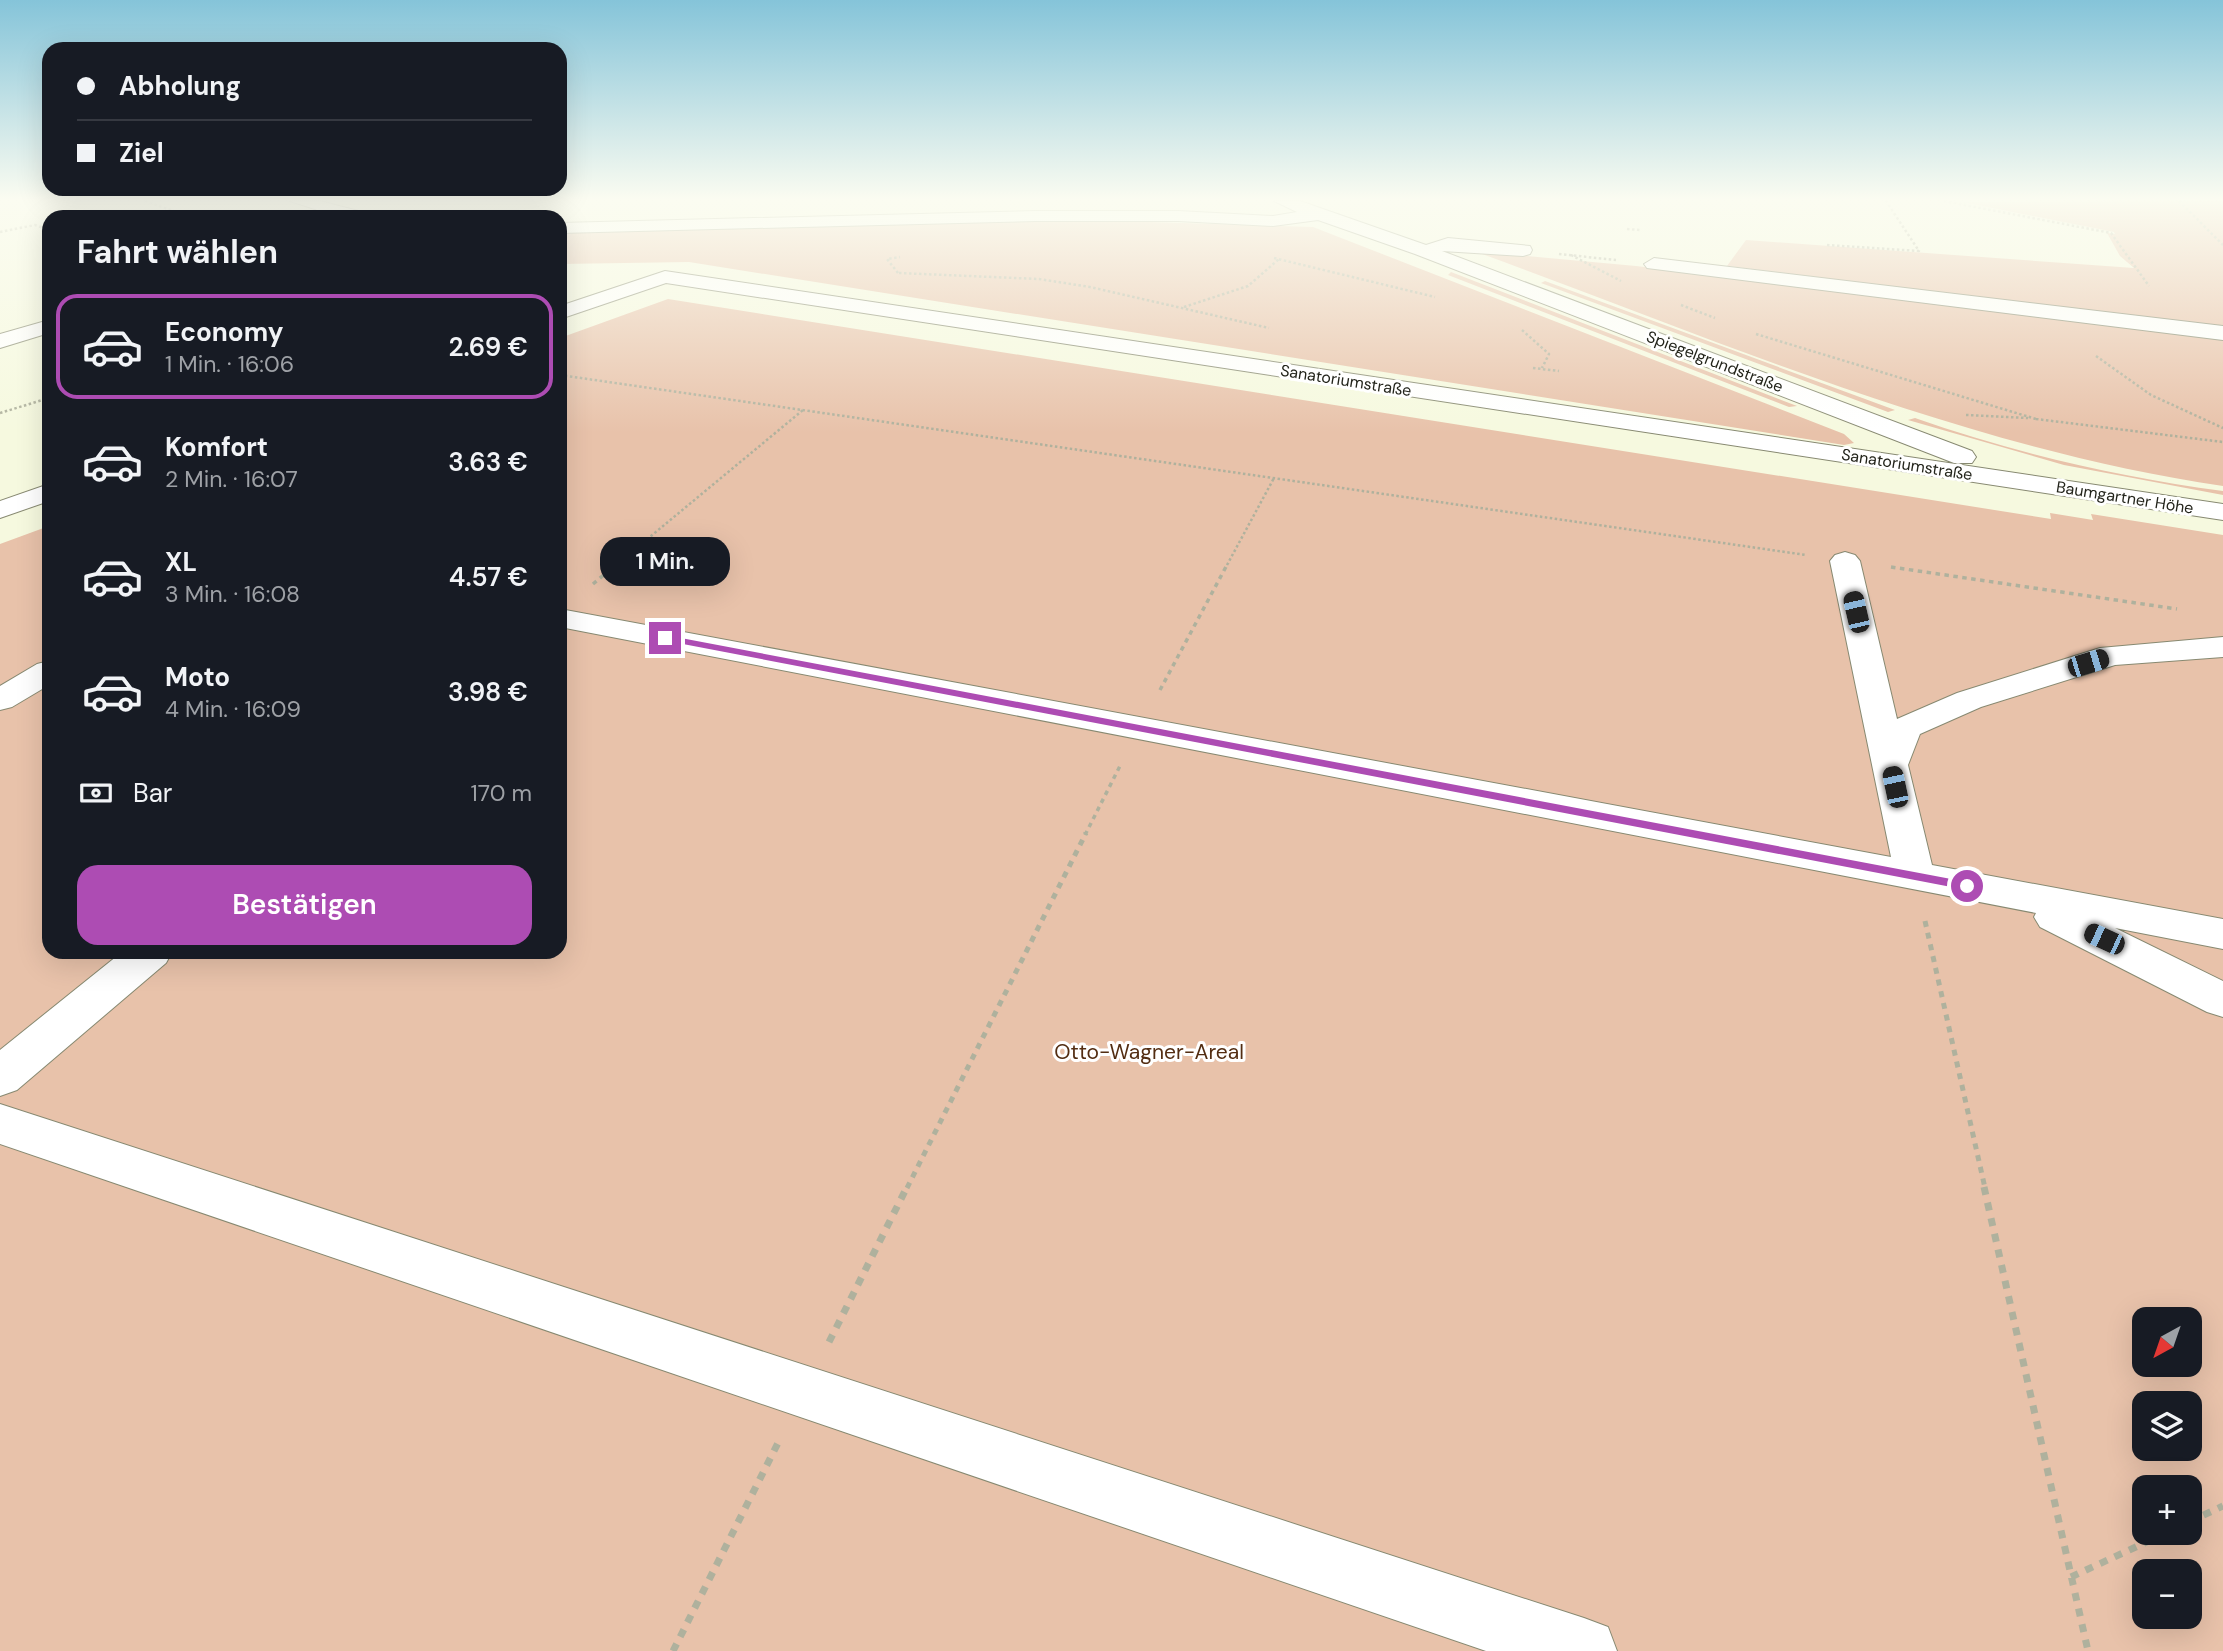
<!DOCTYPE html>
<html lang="de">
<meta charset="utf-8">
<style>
body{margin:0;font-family:"DM Sans",sans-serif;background:#242831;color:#f1f3f6;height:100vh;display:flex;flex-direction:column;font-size:26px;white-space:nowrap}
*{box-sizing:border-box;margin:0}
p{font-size:23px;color:#9ea1a6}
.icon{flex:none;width:38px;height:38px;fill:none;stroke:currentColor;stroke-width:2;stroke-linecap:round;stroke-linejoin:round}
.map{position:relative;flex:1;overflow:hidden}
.side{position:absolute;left:42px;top:210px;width:525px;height:749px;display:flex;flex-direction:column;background:#171b24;border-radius:21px;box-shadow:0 7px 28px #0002}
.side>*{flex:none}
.banner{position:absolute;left:42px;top:42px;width:525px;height:154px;border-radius:21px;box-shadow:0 7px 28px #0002;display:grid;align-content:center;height:154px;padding:0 35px;background:#171b24}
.needle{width:46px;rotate:220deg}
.tools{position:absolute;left:2132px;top:1307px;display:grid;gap:14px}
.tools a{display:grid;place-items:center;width:70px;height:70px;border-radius:14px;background:#171b24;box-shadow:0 7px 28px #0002;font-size:35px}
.end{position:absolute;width:32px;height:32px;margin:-16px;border:9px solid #ad4cb3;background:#fff;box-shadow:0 0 0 4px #fff}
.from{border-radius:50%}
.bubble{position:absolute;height:49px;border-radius:21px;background:#171b24;box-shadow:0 7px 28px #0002;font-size:23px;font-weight:600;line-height:49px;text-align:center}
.car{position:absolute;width:21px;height:42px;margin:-21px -10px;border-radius:9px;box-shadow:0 0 5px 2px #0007;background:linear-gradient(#222 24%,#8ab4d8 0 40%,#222 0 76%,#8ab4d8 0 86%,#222 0)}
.banner b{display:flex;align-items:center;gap:24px;height:66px;font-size:26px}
.banner b+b{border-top:2px solid #363941}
.banner i{width:18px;height:18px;background:#f1f3f6}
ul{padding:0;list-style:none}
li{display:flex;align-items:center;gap:21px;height:105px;margin:0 14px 10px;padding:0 21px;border:4px solid transparent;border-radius:21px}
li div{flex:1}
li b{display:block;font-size:26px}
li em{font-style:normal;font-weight:600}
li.selected{border-color:#ad4cb3}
li>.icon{width:63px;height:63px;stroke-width:1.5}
h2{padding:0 35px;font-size:32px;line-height:84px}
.pay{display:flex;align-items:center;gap:18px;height:77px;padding:0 35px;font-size:26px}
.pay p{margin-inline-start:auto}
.action{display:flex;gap:14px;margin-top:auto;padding:14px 35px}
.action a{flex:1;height:80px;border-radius:21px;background:#ad4cb3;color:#fff;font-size:28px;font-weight:600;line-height:80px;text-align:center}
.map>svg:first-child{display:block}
.green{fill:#e8c2aa;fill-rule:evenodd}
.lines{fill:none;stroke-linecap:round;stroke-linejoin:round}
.minor-casing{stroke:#878971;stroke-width:2}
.path-far3{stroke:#afb19d;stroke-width:2.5;stroke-dasharray:2.5 2.5;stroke-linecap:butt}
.path-far2{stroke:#afb19d;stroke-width:3.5;stroke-dasharray:4.5 4.5;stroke-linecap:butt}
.path-far1{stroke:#afb19d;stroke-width:5;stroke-dasharray:6 6;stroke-linecap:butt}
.path{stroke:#afb19d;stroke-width:7;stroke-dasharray:8 8;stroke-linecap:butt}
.minor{fill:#fff;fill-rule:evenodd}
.route{fill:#ad4cb3}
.labels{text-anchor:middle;stroke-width:6;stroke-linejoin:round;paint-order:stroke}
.far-street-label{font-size:16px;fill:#23241b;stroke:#fff}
.near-park-label{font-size:21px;fill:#532d12;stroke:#fff}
</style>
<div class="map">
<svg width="2223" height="1651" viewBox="0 0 2223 1651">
<rect width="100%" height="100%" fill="#f6f9df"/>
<path class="green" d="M 2223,201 L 2223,327 L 1727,266 L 1746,240 L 2134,268 L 2120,256 L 2107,233 L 2115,234 L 2114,232 L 1962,202 Z
M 1053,219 L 1313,227 L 1844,434 L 1854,443 L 1844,445 L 689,262 L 560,264 L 560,231 Z
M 1474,251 L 1636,266 L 2223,337 L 2223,486 C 1962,447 1720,341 1474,251 Z
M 1451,272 L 1797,406 L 1789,407 L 1448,275 Z
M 1545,281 L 1895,410 L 1888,412 L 1541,283 Z
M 668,299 L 2051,519 L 2050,513 L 2093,520 L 2091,514 L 2223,535 L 2223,1651 L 0,1651 L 0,544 L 49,526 L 49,952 L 560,952 L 560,338 ZM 2144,1320 L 2189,1320 L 2189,1365 L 2144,1365 ZM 2144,1404 L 2189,1404 L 2189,1449 L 2144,1449 ZM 2144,1488 L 2189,1488 L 2189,1533 L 2144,1533 ZM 2144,1572 L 2189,1572 L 2189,1617 L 2144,1617 Z
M 1915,418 C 2014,453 2119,477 2223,491 L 2223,495 L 2064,465 L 1908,420 Z"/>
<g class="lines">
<g class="minor-casing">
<path id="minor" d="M 290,201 L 320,201 L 366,213 L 369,217 L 339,217 Z
M 1274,201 L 1300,201 L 1426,245 L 1448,238 L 1530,246 L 1532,250 L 1530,254 L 1523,256 L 1442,251 L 1972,451 L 1976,457 L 1972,463 L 1954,463 L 1415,254 L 1318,220 L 1273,226 L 1178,221 L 1035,221 L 560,233 L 560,223 L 1035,211 L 1178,211 L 1273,216 L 1297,212 Z
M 1654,258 L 2223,326 L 2223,340 L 1647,268 L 1644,264 Z
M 665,271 L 2223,504 L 2223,520 L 666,283 L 560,319 L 560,306 Z
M 49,320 L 49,333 L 0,348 L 0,334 Z
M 49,484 L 49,501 L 0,518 L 0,501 Z
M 1845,552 L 1855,555 L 1860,561 L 1897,719 L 1957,693 L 2100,648 L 2223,637 L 2223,657 L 2115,665 L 1981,707 L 1920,734 L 1908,765 L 1932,865 L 2223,919 L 2223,949 L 2115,928 L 2223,981 L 2223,1017 L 2207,1012 L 2040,927 L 2034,917 L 2036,913 L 560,627 L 560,609 L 1891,857 L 1830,561 L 1835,555 Z
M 49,661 L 49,685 L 12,707 L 0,710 L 0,686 L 37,664 Z
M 122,952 L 172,952 L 166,963 L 17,1090 L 0,1096 L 0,1050 Z
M 0,1104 L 1584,1618 L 1608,1627 L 1617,1651 L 1486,1651 L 0,1144 Z"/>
</g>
<path class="path-far3" d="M 145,201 L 191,217
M 1944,201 L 2111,233 L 2149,286
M 2179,201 L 2223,245
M 1627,229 L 1640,230
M 0,232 L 35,225 L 49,230
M 1827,245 L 1919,251 L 1886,201
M 1559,254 L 1616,260
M 1571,255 L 1621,281
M 1274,258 L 1435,297
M 898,273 L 887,259 L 900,257
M 899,273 L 1039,279 L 1090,287 L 1269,328
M 1681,305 L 1715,318
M 1184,307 L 1248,286 L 1279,259
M 1522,330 L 1549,354 L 1542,368
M 1756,334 L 2036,419
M 2096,356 L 2151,395 L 2223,428
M 1533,368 L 1559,371
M 560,375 L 1806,555
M 0,413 L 49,398
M 1966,415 L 2028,418
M 2036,419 L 2223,442
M 616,565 L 803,410
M 1227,565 L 1274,478"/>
<path class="path-far2" d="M 1891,567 L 2177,609
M 593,584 L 618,563
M 1160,690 L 1228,563
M 1085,835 L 1120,766"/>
<path class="path-far1" d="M 1925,921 L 1985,1188
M 907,1188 L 1086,833"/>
<path class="path" d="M 1984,1187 L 2088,1651
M 829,1342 L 907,1187
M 2189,1522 L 2223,1506
M 2071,1577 L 2166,1533
M 673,1651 L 779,1441"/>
<use href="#minor" class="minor"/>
</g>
<linearGradient id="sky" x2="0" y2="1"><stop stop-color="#85c4d9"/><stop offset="0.46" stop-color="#fbfcf1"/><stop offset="1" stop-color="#fbfcf1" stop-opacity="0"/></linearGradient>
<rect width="2223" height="433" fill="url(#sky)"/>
<path class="route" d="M 665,635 L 1967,882 L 1973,886 L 1967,890 L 662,640 Z"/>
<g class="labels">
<g class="far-street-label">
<text transform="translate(1715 361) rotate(21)" y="6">Spiegelgrundstraße</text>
<text transform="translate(1346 380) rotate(9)" y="6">Sanatoriumstraße</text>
<text transform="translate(1907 464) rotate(9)" y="6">Sanatoriumstraße</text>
<text transform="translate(2125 497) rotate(9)" y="6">Baumgartner Höhe</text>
</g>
<g class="near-park-label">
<text x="1149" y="1059">Otto-Wagner-Areal</text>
</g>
</g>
</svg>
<div class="tools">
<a><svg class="needle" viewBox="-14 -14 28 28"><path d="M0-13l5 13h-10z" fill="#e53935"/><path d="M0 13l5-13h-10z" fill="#9ea1a6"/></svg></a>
<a><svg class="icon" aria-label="layers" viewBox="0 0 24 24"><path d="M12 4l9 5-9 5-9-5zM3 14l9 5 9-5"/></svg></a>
<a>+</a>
<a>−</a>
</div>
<i class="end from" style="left:1967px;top:886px"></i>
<i class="end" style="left:665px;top:638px"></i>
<div class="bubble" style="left:600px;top:537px;width:130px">1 Min.</div>
<i class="car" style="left:1856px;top:612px;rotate:347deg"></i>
<i class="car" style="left:2088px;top:663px;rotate:73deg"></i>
<i class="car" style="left:1895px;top:787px;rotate:348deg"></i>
<i class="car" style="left:2104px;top:939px;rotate:295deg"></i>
<div class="banner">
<b><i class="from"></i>Abholung</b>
<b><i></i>Ziel</b>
</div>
<section class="side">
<h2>Fahrt wählen</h2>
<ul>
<li class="selected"><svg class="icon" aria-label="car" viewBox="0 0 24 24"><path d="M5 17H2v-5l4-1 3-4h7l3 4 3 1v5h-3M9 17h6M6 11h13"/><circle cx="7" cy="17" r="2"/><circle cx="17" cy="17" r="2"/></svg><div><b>Economy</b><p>1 Min. · 16:06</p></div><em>2.69 €</em></li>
<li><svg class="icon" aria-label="car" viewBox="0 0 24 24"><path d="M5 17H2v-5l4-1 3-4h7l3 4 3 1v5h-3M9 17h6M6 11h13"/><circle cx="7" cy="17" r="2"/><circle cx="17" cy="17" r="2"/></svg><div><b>Komfort</b><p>2 Min. · 16:07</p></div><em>3.63 €</em></li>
<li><svg class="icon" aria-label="car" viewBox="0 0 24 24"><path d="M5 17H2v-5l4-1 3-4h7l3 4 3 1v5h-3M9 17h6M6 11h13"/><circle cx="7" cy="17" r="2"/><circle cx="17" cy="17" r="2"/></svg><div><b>XL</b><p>3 Min. · 16:08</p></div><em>4.57 €</em></li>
<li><svg class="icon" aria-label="car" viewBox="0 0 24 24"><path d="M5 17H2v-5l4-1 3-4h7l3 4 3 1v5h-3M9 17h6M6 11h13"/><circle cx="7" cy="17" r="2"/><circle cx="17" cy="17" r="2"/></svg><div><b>Moto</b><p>4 Min. · 16:09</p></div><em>3.98 €</em></li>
</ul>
<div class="pay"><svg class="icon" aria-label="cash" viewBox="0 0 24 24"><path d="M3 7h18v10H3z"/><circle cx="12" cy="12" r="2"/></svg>Bar<p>170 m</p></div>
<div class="action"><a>Bestätigen</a></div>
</section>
</div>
